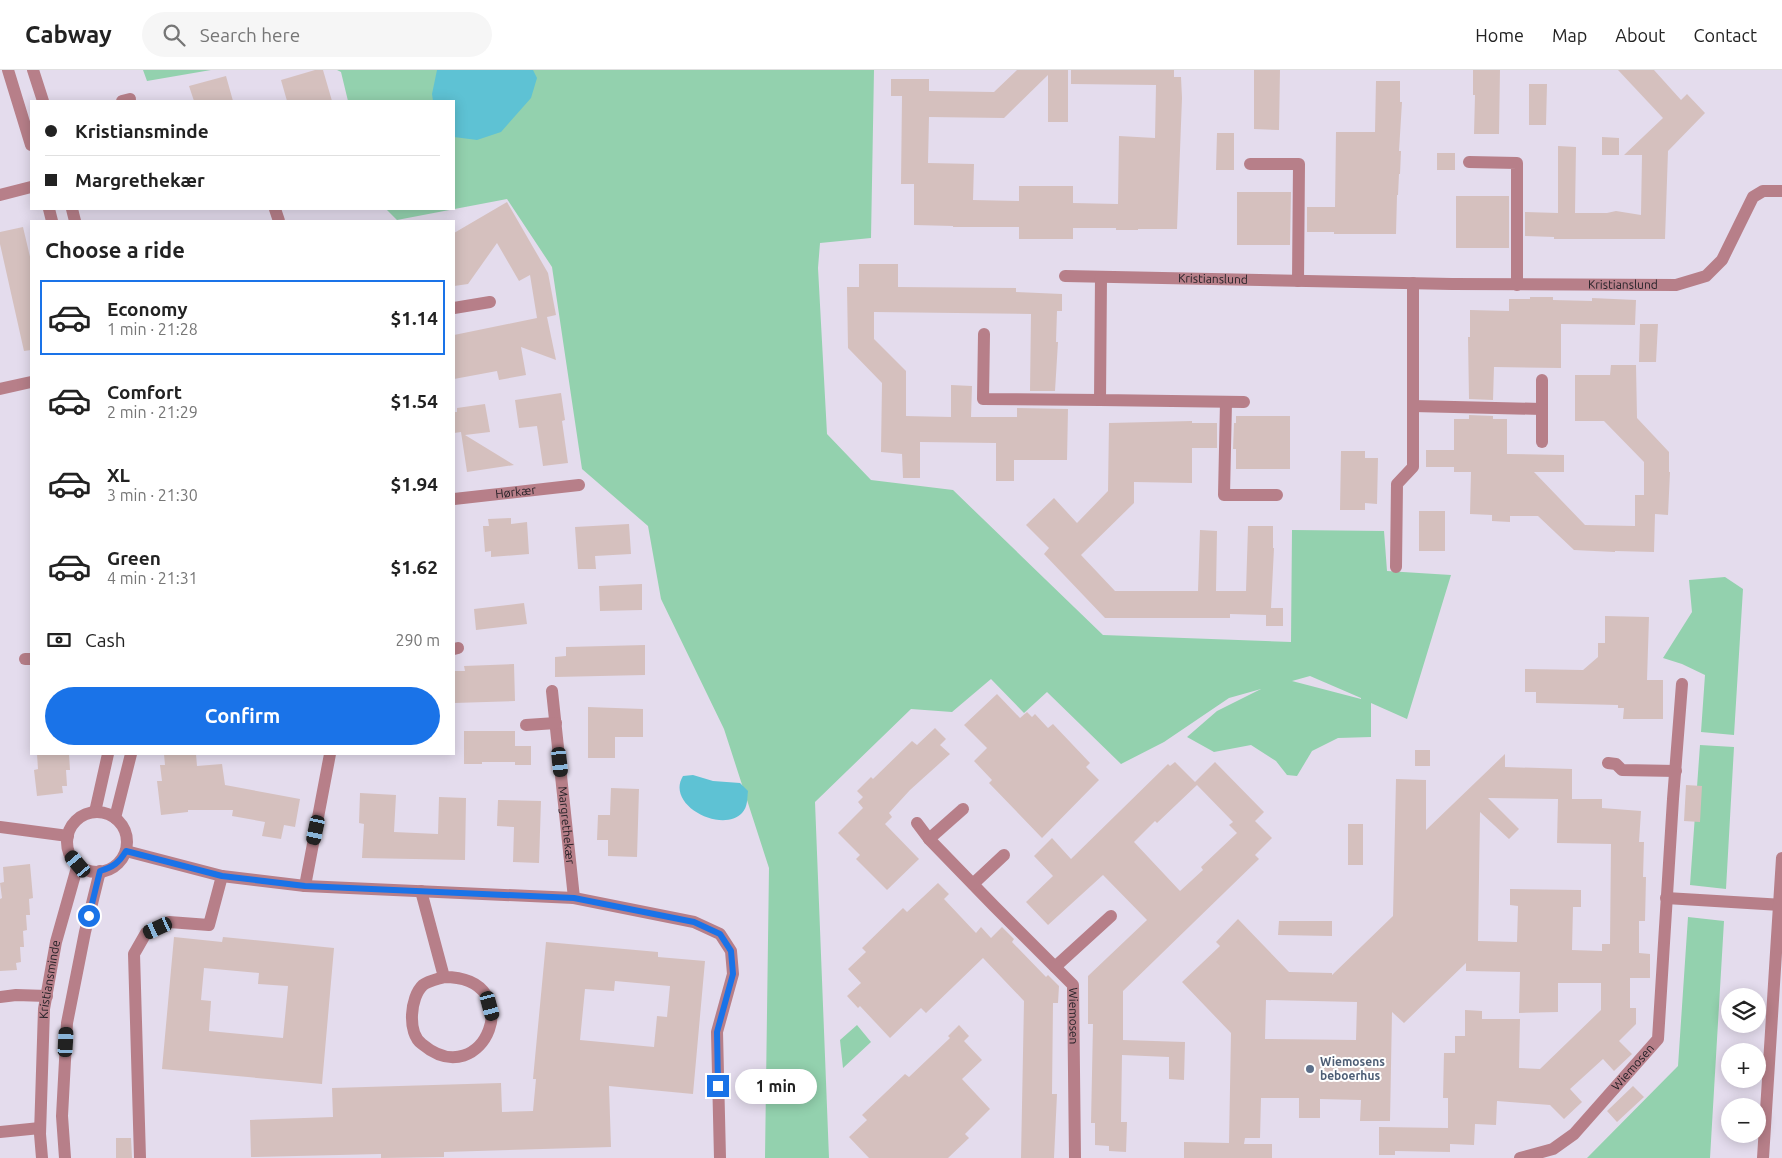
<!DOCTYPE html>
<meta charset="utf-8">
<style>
body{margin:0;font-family:Ubuntu,sans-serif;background:#f6f6f6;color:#222;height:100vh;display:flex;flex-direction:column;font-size:19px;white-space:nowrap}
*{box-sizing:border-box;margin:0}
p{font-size:16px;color:#767676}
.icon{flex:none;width:28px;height:28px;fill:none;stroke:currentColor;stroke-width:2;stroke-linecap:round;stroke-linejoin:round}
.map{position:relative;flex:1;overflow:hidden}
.details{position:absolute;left:30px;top:150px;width:425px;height:535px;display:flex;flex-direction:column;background:#fff;border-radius:0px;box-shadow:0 2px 12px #0003}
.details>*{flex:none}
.hud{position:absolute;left:30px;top:30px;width:425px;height:110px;border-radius:0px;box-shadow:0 2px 12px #0003;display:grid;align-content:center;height:110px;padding:0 15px;background:#fff}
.tools{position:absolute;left:1721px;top:918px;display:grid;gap:10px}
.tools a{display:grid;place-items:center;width:45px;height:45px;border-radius:50%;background:#fff;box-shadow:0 2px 12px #0003;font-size:25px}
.end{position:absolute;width:22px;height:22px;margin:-11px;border:6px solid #1a73e8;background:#fff;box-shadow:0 0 0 2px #fff}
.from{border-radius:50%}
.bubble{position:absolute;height:35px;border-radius:18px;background:#fff;box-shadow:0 2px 12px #0003;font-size:16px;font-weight:700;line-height:35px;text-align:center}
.car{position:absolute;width:15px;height:30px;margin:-15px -8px;border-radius:6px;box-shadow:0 0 4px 1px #0007;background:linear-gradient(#222 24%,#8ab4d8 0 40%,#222 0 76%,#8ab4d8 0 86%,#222 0)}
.hud b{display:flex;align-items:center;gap:18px;height:48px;font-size:19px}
.hud b+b{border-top:1px solid #e0e0e0}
.hud i{width:12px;height:12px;background:#222}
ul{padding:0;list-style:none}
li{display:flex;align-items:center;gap:15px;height:75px;margin:0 10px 8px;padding:0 5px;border:2px solid transparent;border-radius:0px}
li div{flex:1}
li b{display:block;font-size:19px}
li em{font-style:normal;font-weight:700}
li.on{border-color:#1a73e8}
li>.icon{width:45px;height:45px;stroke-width:1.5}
h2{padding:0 15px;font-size:22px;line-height:60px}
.pay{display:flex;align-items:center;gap:12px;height:55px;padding:0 15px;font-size:19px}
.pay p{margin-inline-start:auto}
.cta{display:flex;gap:10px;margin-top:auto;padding:10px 15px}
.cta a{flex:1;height:58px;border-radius:30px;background:#1a73e8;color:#fff;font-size:20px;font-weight:700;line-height:58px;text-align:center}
header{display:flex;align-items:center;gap:30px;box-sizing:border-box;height:70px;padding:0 25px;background:#fff;border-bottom:1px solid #e0e0e0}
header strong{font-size:24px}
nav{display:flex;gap:28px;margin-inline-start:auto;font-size:18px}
.search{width:350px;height:45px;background:#f6f6f6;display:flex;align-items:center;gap:12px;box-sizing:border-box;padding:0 18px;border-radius:28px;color:#767676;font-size:19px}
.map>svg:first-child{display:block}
.green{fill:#93d1ae;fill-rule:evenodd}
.water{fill:#5ec2d4}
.building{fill:#d5c0be;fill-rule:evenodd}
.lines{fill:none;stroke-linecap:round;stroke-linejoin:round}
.minor{stroke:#b77f89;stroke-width:12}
.route{stroke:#1a73e8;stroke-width:6}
.service-dot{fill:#5c6f8a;stroke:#fff;stroke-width:2}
.labels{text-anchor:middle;stroke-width:4;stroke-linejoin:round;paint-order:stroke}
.street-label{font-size:12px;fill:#221f25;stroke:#fff}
.service-label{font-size:12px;font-weight:bold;fill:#4e5e75;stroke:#fff;text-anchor:start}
</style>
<header>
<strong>Cabway</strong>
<div class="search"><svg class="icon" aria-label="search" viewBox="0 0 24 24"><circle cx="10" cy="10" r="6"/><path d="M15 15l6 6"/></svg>Search here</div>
<nav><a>Home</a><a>Map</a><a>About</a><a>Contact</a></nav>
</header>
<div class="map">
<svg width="1782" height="1088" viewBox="0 0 1782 1088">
<rect width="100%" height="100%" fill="#e4dced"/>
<path class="green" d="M 143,0 L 211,0 L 147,11 Z
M 337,0 L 874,0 L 871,168 L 820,173 L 818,198 L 827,364 L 871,410 L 953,420 L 1103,565 L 1291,572 L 1292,460 L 1384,461 L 1387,501 L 1451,505 L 1407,649 L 1371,633 L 1371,667 L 1338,668 L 1312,681 L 1297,706 L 1287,705 L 1276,691 L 1251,675 L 1214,682 L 1187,667 L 1217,641 L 1261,619 L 1229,628 L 1164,672 L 1121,694 L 1047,622 L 1024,643 L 991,609 L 952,642 L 911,639 L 815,732 L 829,1088 L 765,1088 L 769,798 L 724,659 L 661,529 L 648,456 L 582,399 L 552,197 L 507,129 L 397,150 L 386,139 L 454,139 L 454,31 L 348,31 L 341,2 ZM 1310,606 L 1361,628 L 1361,629 L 1292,611 Z
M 1725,507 L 1743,519 L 1734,665 L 1701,662 L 1705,605 L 1682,594 L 1663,588 L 1692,542 L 1689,510 Z
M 1700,675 L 1734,677 L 1726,819 L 1690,815 Z
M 1688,847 L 1724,851 L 1710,1088 L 1587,1088 L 1678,996 Z
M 857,955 L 871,972 L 843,998 L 840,970 Z"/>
<path class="water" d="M 437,0 L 533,0 L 537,8 L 531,28 L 501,62 L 477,70 L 454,67 L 454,31 L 433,31 L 432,24 Z
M 693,705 L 713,711 L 740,713 L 748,721 C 747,728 748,737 742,743 C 722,764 665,735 683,706 Z"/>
<path class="building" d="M 315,0 L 323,0 L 332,31 L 287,31 L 281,10 Z
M 1017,0 L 1068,0 L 1068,52 L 1048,52 L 1048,5 L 1004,48 L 929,47 L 928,93 L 974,94 L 973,130 L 1019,131 L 1019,116 L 1073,116 L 1073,133 L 1118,134 L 1119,66 L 1155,68 L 1156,15 L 1071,14 L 1071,0 L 1174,0 L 1174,7 L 1181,7 L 1182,28 L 1177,159 L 1138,159 L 1138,160 L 1116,160 L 1116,158 L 1073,158 L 1073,169 L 1019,169 L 1019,157 L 953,157 L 953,156 L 914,155 L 914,114 L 901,114 L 902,26 L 891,26 L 891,9 L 929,9 L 929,21 L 994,22 Z
M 1254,0 L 1280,0 L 1279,60 L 1254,59 Z
M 1473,0 L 1500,0 L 1499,64 L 1474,64 L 1475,25 L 1473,25 Z
M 1618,0 L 1654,0 L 1681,30 L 1687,24 L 1705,43 L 1668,81 L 1665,169 L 1554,169 L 1554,167 L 1525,166 L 1525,142 L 1558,143 L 1558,76 L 1576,77 L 1575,143 L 1607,143 L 1616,141 L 1641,145 L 1642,85 L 1624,85 L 1663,48 Z
M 226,6 L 233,31 L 194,31 L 189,16 Z
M 1376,11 L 1400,11 L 1400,32 L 1402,32 L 1399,81 L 1401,81 L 1400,104 L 1399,104 L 1398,125 L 1397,125 L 1396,164 L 1334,164 L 1334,162 L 1307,162 L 1307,137 L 1335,137 L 1336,62 L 1375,62 Z
M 1529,14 L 1547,14 L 1546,55 L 1529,55 Z
M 1217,63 L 1234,63 L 1234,100 L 1216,100 Z
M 1602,67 L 1619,68 L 1619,85 L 1602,85 Z
M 1437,83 L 1455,83 L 1455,100 L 1437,100 Z
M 1237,122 L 1291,122 L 1290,175 L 1237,175 Z
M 1456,126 L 1509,126 L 1509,178 L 1456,178 Z
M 507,132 L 548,203 L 556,245 L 547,247 L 556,290 L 521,277 L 526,305 L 499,310 L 497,301 L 454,309 L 454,265 L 537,248 L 530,205 L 519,211 L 497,173 L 468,214 L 454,216 L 454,163 Z
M 23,157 L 31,191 L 31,280 L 24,281 L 0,174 L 0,162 Z
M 859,194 L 898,194 L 898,217 L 1016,218 L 1016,222 L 1062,224 L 1062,241 L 1057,241 L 1056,272 L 1058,272 L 1055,321 L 1030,321 L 1031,244 L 874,242 L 874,269 L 906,301 L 906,346 L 951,347 L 951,315 L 972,316 L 971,347 L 1017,347 L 1017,338 L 1068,339 L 1067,390 L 1014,390 L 1014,411 L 996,411 L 996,373 L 920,372 L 920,408 L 903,408 L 902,384 L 881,382 L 882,313 L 848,278 L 847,217 L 859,217 Z
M 1530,227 L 1553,227 L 1553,230 L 1592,231 L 1592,228 L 1636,230 L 1635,255 L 1561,254 L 1561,298 L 1494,297 L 1493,330 L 1469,329 L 1468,267 L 1470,267 L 1470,240 L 1509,241 L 1509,229 L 1530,229 Z
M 1640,254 L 1658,254 L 1656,292 L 1639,292 Z
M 1611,295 L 1636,295 L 1637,348 L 1669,382 L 1669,402 L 1670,402 L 1668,445 L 1655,444 L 1654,482 L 1615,481 L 1615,482 L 1574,480 L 1538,446 L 1510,446 L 1510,452 L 1492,451 L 1492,445 L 1470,444 L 1471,402 L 1454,402 L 1454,397 L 1426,397 L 1426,380 L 1454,380 L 1454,349 L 1469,349 L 1469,345 L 1493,346 L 1493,349 L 1507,349 L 1507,384 L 1564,385 L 1564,402 L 1534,402 L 1585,455 L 1635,456 L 1635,425 L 1644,425 L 1644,392 L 1604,351 L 1575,351 L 1575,305 L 1610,305 Z
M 561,323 L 565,350 L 562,351 L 568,393 L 543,396 L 537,356 L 519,358 L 515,330 Z
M 485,334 L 490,362 L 465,365 L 514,395 L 467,402 L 461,362 L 454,363 L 454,342 L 457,342 L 457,338 Z
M 1236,346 L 1290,346 L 1290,399 L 1236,399 L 1236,379 L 1233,379 L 1234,353 L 1236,353 Z
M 1192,351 L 1192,353 L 1217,353 L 1217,378 L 1192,378 L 1192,413 L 1134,412 L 1134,433 L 1081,485 L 1115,521 L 1198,521 L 1200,460 L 1217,461 L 1216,521 L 1246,521 L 1248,456 L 1273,456 L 1273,478 L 1274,478 L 1271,538 L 1283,538 L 1283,556 L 1266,556 L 1266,545 L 1230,544 L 1230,548 L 1105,548 L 1044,484 L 1049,478 L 1026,455 L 1054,428 L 1077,453 L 1108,421 L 1109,353 Z
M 1341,381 L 1365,381 L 1365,388 L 1378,388 L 1377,434 L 1365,433 L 1365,440 L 1340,440 Z
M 1419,441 L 1445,441 L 1445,481 L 1419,481 Z
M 511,448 L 511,454 L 527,452 L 529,484 L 491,487 L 491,481 L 485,482 L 483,456 L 489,456 L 488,449 Z
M 629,454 L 631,484 L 595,486 L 596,499 L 578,499 L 575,457 Z
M 642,514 L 642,540 L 600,541 L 599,516 Z
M 524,533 L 527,554 L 476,560 L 474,539 Z
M 1605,546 L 1649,547 L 1647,610 L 1663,610 L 1663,649 L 1623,649 L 1624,638 L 1618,638 L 1618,635 L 1536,633 L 1536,622 L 1525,622 L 1525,599 L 1583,600 L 1598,587 L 1598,573 L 1605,573 Z
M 645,575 L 645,605 L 555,607 L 555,587 L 566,586 L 566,577 Z
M 514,594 L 515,631 L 454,633 L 454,601 L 465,601 L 464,596 Z
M 997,624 L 1020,648 L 1027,642 L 1032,647 L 1035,644 L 1048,658 L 1053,654 L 1090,693 L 1086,697 L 1099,710 L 1042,768 L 989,713 L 992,710 L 974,691 L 987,678 L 964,655 Z
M 588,637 L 643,639 L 643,667 L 615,667 L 615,688 L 588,688 Z
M 935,658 L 946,669 L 940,675 L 950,684 L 910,720 L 889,743 L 892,747 L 885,754 L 919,789 L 887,820 L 856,789 L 860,785 L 838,763 L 863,738 L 858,732 L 863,727 L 857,721 L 871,707 L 873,709 L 912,671 L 917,675 Z
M 464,661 L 515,661 L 515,676 L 531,676 L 531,695 L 515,695 L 515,692 L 482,692 L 482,694 L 464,694 Z
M 1415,680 L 1430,680 L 1430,696 L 1415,696 Z
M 37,684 L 69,684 L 70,700 L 66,700 L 67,716 L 62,716 L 63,723 L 37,726 L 34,700 L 38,699 Z
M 164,684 L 196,684 L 197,696 L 222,694 L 225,715 L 300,729 L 295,757 L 284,755 L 281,769 L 262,766 L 265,752 L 232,746 L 233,740 L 188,740 L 188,742 L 161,745 L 157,711 L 162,711 L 160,695 L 165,695 Z
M 1505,684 L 1505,697 L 1572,699 L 1572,729 L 1602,729 L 1602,738 L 1641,741 L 1639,772 L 1644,772 L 1643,807 L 1646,807 L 1645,851 L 1639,851 L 1639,883 L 1650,884 L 1650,908 L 1630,908 L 1630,938 L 1636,938 L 1636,954 L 1619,971 L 1632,984 L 1614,1001 L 1603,989 L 1570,1019 L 1582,1032 L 1564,1049 L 1550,1035 L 1497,1031 L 1496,1055 L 1475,1054 L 1474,1075 L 1450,1074 L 1450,1082 L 1395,1081 L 1395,1085 L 1379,1085 L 1379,1057 L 1448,1058 L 1448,1028 L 1443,1028 L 1444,983 L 1455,983 L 1455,966 L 1465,966 L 1465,940 L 1482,941 L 1482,949 L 1520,949 L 1519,998 L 1540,999 L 1601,940 L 1601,913 L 1558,913 L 1558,942 L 1519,943 L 1520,902 L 1466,901 L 1466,893 L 1404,953 L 1392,942 L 1390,1051 L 1360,1051 L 1361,1030 L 1320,1029 L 1320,1048 L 1299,1048 L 1299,1028 L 1261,1028 L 1260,1068 L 1245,1068 L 1244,1074 L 1272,1074 L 1272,1088 L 1184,1088 L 1184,1072 L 1229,1073 L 1231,963 L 1182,912 L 1220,876 L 1216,872 L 1238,849 L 1289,902 L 1332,903 L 1332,905 L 1393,846 L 1396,709 L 1426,710 L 1426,760 ZM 1488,728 L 1558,729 L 1557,773 L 1611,774 L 1610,874 L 1602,874 L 1602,881 L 1572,880 L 1573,837 L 1581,837 L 1581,820 L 1510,819 L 1510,835 L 1518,836 L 1517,872 L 1478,871 L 1480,742 L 1509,769 L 1519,759 ZM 1266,930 L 1357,932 L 1356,970 L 1265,969 Z
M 1175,692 L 1195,712 L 1215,692 L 1264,742 L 1255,751 L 1272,768 L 1255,785 L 1259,789 L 1123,921 L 1123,970 L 1185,972 L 1184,1010 L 1169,1009 L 1169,987 L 1122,985 L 1121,1052 L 1127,1052 L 1126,1082 L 1109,1081 L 1109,1076 L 1095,1075 L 1095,1053 L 1091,1053 L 1093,954 L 1088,954 L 1088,906 L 1147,850 L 1103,805 L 1048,855 L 1026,832 L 1053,806 L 1034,786 L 1052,768 L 1071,789 L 1168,694 L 1170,696 ZM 1197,715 L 1233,752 L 1229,755 L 1237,763 L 1201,797 L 1203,800 L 1180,821 L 1134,772 L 1155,751 L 1157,753 Z
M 1686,715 L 1702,716 L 1700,752 L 1684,751 Z
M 611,718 L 639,719 L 637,787 L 608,786 L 608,770 L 597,770 L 598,745 L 610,745 Z
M 360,723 L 396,725 L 394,762 L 438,764 L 439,727 L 466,728 L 465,790 L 362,788 L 364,754 L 359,753 Z
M 498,730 L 541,731 L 539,793 L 513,792 L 514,757 L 497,756 Z
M 1348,754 L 1363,754 L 1363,795 L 1348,795 Z
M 30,794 L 33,828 L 29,829 L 30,845 L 26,845 L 27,860 L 23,861 L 24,877 L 20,877 L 21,892 L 16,893 L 17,900 L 0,901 L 0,829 L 2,828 L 0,813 L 4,812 L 3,797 Z
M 938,813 L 949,824 L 944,829 L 976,863 L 981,857 L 991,868 L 1002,857 L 1014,869 L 1012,872 L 1046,907 L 1048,905 L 1059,916 L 1058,933 L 1053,933 L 1052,1024 L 1057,1024 L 1054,1088 L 1021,1088 L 1024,931 L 983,888 L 926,943 L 921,938 L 890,968 L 860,936 L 858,938 L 847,926 L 861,913 L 848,899 L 866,882 L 862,878 L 903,838 L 907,842 Z
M 1279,851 L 1332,851 L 1332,866 L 1278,865 Z
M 174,867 L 222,872 L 223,867 L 334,878 L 322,1014 L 162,999 ZM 204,898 L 259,903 L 258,914 L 288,916 L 283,968 L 209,961 L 211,931 L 201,930 Z
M 546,872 L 658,882 L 658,887 L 705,891 L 693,1024 L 609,1016 L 611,1077 L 444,1082 L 444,1087 L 381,1088 L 381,1084 L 251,1087 L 250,1050 L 333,1047 L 332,1018 L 501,1013 L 502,1042 L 533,1041 L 536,1009 L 533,1009 ZM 615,911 L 670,916 L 667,947 L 657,946 L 654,977 L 580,970 L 585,919 L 614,921 Z
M 959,955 L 969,966 L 964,971 L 982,990 L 962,1009 L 990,1039 L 965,1064 L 969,1068 L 948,1088 L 869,1088 L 849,1067 L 867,1050 L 862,1045 L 905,1004 L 909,1007 L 950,968 L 948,966 Z
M 1633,1016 L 1644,1027 L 1617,1052 L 1607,1041 Z
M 116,1068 L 131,1068 L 132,1088 L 116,1088 Z"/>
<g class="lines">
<g class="minor">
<path d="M 8,0 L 31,75"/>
<path d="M 33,0 L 43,31"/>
<path d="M 122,31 L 130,29"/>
<path d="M 1469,92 L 1517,93 L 1517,215"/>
<path d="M 1250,94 L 1299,94 L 1298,211"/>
<path d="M 0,125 L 31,117"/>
<path d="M 49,139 L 52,151"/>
<path d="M 72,139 L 75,151"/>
<path d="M 275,139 L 279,151"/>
<path id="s1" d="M 1065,206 L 1452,214 L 1676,215 L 1706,206 L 1722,190 L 1753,127 L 1763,121 L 1782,121"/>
<path d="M 1101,207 L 1100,330 L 1244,332"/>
<path d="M 454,238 L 490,232"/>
<path d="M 984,264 L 983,329 L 1100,330"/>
<path d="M 0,319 L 31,312"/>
<path d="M 1226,332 L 1224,425 L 1277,425"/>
<path d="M 1413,336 L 1542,339 L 1542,310"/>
<path d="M 1542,339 L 1542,372"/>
<path id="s2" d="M 454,429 L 579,415"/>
<path d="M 1396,497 L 1397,414 L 1413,397 L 1413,213"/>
<path d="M 454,579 L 458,578"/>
<path d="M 25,589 L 31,589"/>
<path id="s3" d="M 552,621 L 574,828"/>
<path d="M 526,655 L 556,653"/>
<path d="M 1608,693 L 1616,694 L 1622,700 L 1676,701"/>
<path d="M 95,742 L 108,684"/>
<circle cx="97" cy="772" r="30"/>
<path d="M 115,748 L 131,684"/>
<path id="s4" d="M 917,753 L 929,769 L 994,836 L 1073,915 L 1075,1088"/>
<path d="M 0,757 L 68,766"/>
<path d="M 929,769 L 963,739"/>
<path d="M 126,781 L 222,806 L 305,816 L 574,828 L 694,852 L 720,864 L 731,881 L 733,904 L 717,962 L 720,1088"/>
<path d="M 973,814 L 1004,785"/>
<path d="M 305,816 L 330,684"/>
<path d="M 421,821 L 444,907 C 438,909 428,911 423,915 C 410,927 407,963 422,974 C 484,1026 531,907 444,907"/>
<path d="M 1666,828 L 1782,835"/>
<path d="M 1055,897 L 1111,846"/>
<path d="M 0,927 L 16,925 L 47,926"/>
<path d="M 0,1062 L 40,1058"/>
<path id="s5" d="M 42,1088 L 40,1064 L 44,939 L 56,872 L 78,794"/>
<path d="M 65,1088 L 62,1046 L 67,953 L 85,862 L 100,801"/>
<path d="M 140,1088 L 134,884 L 146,863 L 169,852 L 209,855 L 222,806"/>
<path id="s6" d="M 1520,1088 L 1553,1079 L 1574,1064 L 1658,969 L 1673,729 L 1682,614"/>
<path d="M 1763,1088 L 1782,788"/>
</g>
</g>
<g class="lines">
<path class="route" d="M 89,846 L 100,801 C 113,797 119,793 126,781 L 222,806 L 305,816 L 574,828 L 694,852 L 720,864 L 731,881 L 733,904 L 717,962 L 718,1016"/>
</g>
<circle class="service-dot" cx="1310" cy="999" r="5"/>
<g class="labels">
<g class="street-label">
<text dy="4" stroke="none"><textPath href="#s1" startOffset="148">Kristianslund</textPath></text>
<text dy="4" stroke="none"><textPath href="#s1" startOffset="558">Kristianslund</textPath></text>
<text dy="4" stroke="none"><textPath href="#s2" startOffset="62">Hørkær</textPath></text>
<text dy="4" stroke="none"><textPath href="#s3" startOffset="135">Margrethekær</textPath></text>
<text dy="4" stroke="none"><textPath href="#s5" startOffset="179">Kristiansminde</textPath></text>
<text dy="4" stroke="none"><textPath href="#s4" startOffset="256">Wiemosen</textPath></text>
<text dy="4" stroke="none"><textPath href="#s6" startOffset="149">Wiemosen</textPath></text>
</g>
<g class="service-label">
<text x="1320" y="996">Wiemosens<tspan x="1320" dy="14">beboerhus</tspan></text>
</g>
</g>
</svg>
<div class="tools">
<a><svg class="icon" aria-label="layers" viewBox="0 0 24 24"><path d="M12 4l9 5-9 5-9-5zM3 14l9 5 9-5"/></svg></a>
<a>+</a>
<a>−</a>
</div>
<i class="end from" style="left:89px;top:846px"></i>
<i class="end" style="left:718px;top:1016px"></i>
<div class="bubble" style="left:735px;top:999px;width:82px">1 min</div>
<i class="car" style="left:560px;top:692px;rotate:174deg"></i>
<i class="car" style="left:316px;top:760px;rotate:192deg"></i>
<i class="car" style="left:78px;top:794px;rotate:320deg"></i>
<i class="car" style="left:158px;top:858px;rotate:245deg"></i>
<i class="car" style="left:490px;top:936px;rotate:165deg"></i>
<i class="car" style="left:66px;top:972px;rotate:3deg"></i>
<div class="hud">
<b><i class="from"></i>Kristiansminde</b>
<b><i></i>Margrethekær</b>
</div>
<section class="details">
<h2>Choose a ride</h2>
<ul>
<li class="on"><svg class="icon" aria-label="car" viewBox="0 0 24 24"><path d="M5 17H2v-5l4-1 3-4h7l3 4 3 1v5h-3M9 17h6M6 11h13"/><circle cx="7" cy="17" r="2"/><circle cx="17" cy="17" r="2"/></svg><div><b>Economy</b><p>1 min · 21:28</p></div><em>$1.14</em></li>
<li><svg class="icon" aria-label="car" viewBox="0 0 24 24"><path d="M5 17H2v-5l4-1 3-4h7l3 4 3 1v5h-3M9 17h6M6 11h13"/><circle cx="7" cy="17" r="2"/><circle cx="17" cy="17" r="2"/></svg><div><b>Comfort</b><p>2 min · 21:29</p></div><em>$1.54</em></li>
<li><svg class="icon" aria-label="car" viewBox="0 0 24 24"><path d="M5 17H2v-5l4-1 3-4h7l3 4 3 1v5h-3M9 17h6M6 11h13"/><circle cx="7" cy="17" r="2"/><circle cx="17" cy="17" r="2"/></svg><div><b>XL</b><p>3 min · 21:30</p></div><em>$1.94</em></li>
<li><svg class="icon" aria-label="car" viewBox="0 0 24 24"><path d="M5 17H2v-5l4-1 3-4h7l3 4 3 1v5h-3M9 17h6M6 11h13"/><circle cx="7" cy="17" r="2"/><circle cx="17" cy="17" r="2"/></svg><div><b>Green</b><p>4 min · 21:31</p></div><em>$1.62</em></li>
</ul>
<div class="pay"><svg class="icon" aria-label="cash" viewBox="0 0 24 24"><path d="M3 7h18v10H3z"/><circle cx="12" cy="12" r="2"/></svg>Cash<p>290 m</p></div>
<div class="cta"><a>Confirm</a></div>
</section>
</div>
